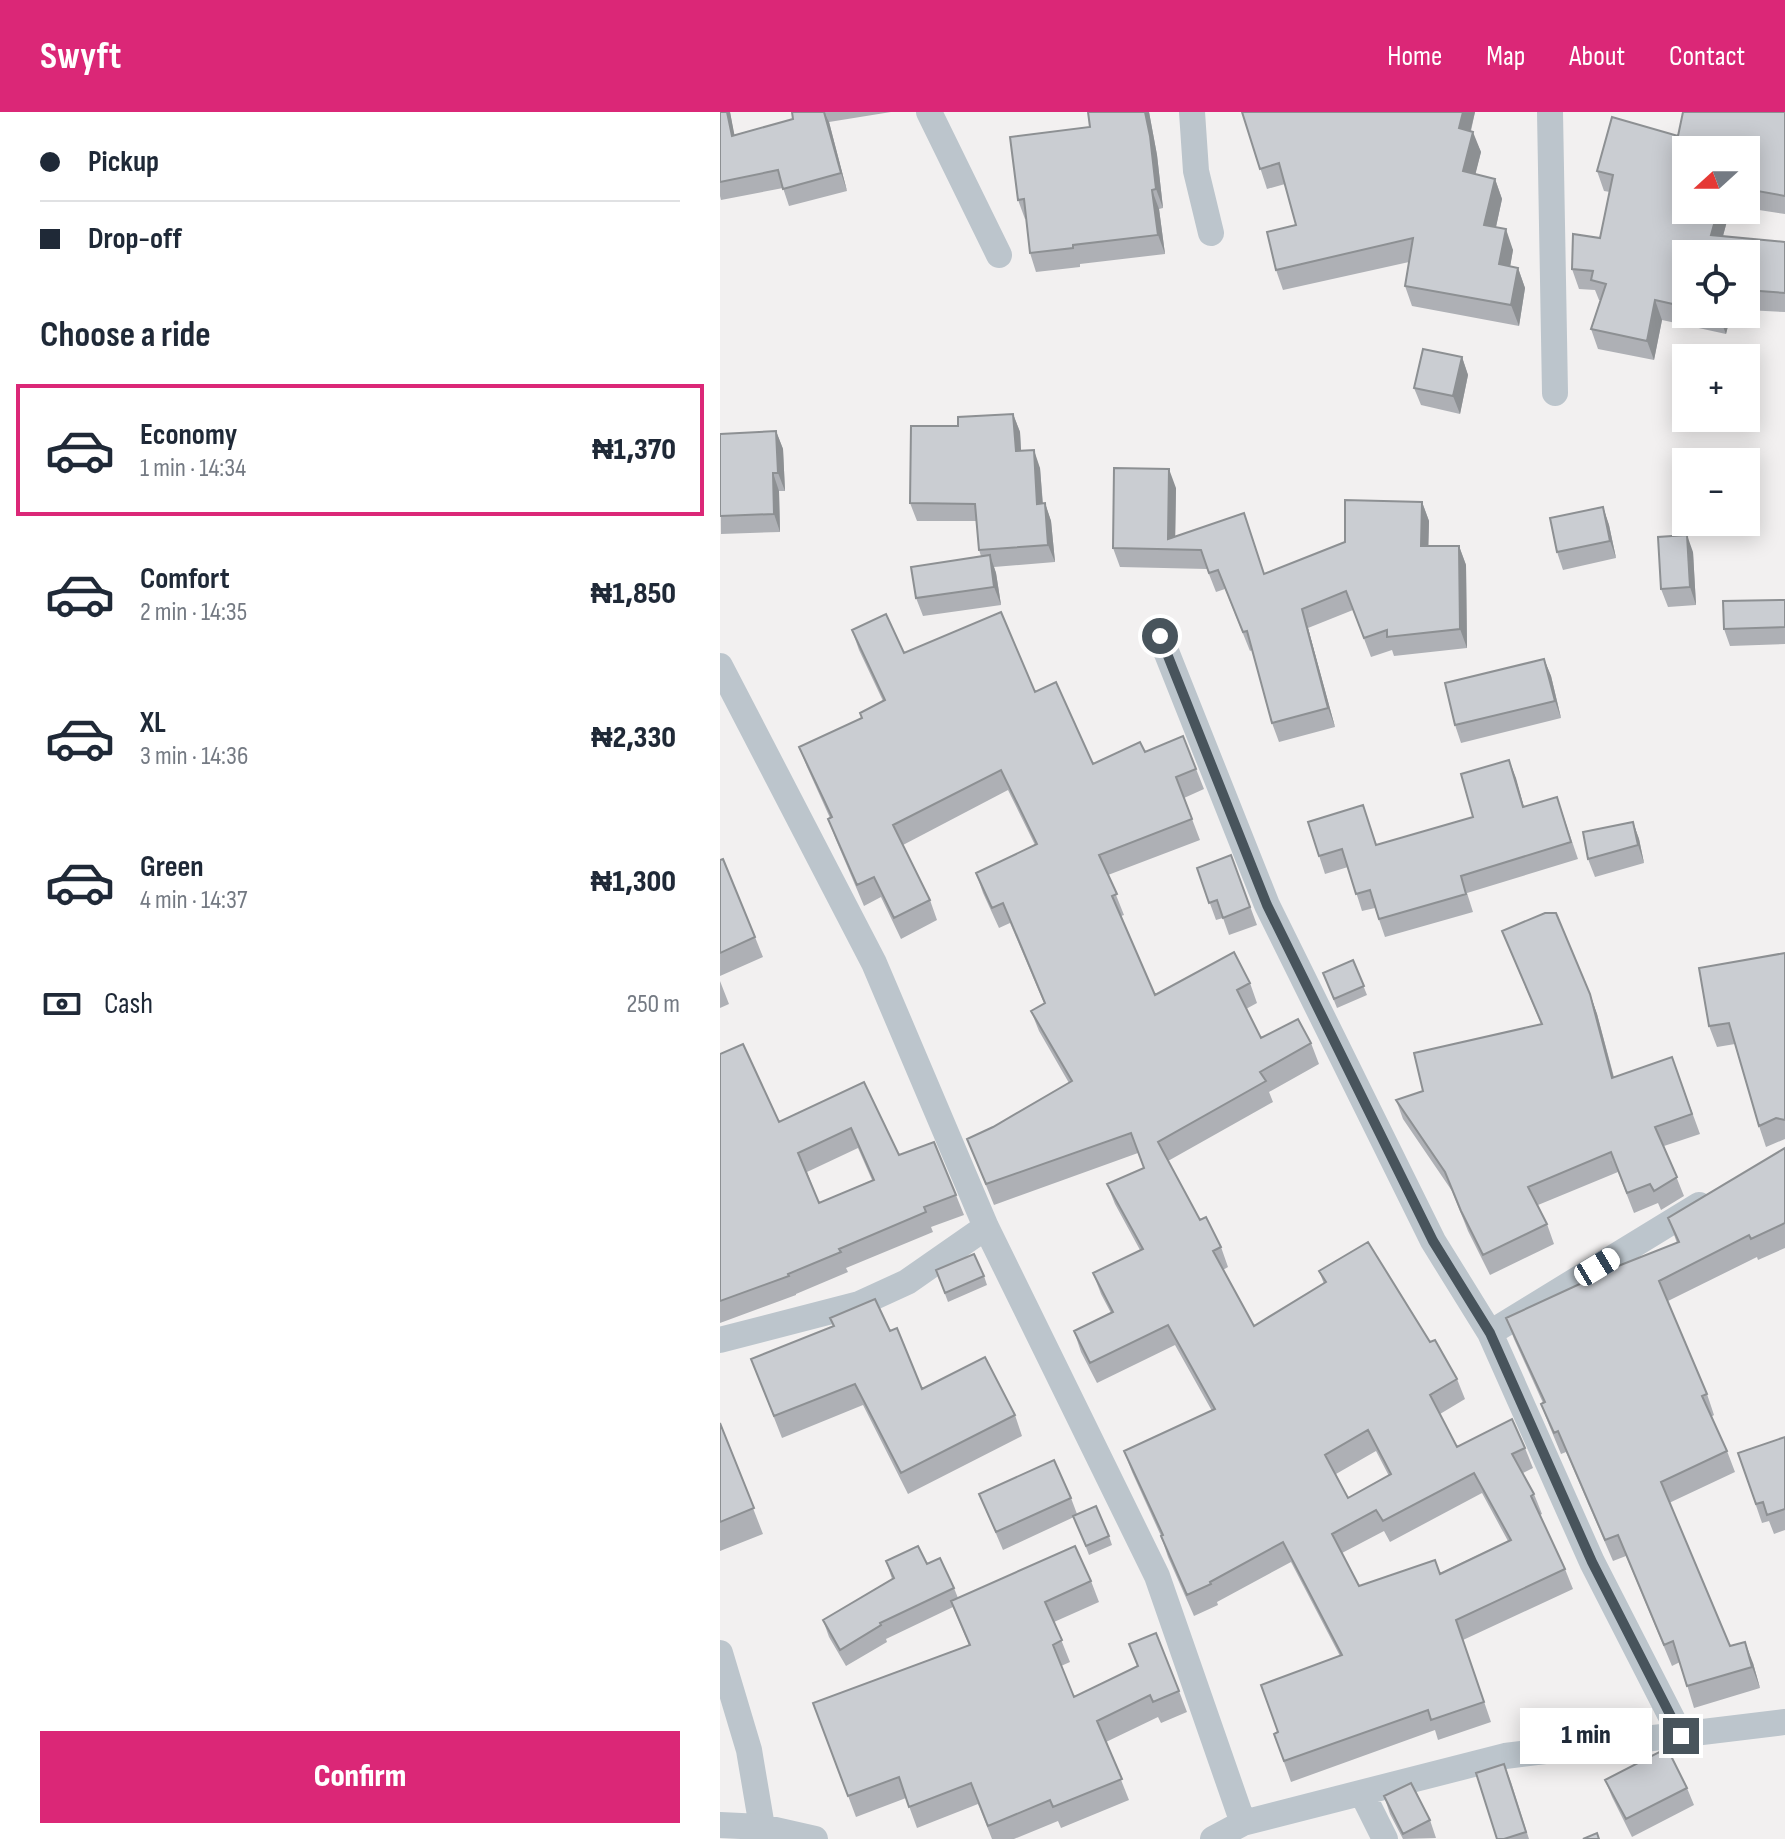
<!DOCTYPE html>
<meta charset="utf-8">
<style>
body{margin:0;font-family:"Sofia Sans Condensed",sans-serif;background:#f2f2f3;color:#1f2937;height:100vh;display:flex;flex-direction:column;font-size:30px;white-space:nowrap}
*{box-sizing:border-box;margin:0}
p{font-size:26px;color:#747a83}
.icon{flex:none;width:44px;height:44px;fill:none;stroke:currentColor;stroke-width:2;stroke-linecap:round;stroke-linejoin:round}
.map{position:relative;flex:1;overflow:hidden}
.panel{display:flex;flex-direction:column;background:#fff;width:720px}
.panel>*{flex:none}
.guide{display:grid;align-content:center;height:176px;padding:0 40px;background:#fff}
.needle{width:52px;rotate:249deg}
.controls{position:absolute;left:952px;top:24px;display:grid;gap:16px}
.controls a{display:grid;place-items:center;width:88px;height:88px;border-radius:0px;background:#fff;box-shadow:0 4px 20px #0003;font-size:40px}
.end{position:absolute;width:36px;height:36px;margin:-18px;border:10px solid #48545c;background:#fff;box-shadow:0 0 0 4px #fff}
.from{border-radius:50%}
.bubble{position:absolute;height:56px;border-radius:0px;background:#fff;box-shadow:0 4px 20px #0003;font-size:26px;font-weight:800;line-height:56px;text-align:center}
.car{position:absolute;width:24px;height:48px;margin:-24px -12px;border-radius:10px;box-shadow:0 0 6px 2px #0007;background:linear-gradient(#fff 24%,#345 0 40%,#fff 0 76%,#345 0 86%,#fff 0)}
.guide b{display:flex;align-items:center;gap:28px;height:76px;font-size:30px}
.guide b+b{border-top:2px solid #e0e1e3}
.guide i{width:20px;height:20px;background:#1f2937}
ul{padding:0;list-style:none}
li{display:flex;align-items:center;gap:24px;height:132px;margin:0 16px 12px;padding:0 24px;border:4px solid transparent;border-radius:0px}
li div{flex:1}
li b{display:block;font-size:30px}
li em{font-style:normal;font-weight:800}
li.on{border-color:#db2777}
li>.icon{width:72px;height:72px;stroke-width:1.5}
h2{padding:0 40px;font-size:36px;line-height:96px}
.pay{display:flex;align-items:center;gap:20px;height:88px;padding:0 40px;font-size:30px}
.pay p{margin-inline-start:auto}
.primary-button{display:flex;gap:16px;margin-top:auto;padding:16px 40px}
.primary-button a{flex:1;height:92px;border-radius:0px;background:#db2777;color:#fff;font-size:32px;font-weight:800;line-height:92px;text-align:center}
header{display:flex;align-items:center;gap:48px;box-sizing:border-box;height:112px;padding:0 40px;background:#db2777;color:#fff}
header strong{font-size:38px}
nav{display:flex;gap:44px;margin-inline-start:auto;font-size:28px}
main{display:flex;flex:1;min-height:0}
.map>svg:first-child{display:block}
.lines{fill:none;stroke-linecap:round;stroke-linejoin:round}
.street{stroke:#bcc5cc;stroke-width:26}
.wall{fill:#aeb0b5;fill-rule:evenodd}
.shaded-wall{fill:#8d9093}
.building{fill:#cacdd2;stroke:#8d9093;stroke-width:2;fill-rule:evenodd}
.route{stroke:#48545c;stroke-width:10}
</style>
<header>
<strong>Swyft</strong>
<nav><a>Home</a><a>Map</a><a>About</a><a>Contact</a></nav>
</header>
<main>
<section class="panel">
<div class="guide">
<b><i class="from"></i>Pickup</b>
<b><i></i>Drop-off</b>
</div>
<h2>Choose a ride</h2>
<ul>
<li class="on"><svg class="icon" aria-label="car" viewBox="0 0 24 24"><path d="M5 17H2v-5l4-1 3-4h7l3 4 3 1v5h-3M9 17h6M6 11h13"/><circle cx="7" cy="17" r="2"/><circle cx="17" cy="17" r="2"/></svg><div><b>Economy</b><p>1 min · 14:34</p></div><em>₦1,370</em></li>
<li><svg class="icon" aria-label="car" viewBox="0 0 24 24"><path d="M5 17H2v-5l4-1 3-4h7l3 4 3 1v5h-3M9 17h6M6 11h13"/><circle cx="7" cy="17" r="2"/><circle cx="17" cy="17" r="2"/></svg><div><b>Comfort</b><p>2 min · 14:35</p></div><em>₦1,850</em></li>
<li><svg class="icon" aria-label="car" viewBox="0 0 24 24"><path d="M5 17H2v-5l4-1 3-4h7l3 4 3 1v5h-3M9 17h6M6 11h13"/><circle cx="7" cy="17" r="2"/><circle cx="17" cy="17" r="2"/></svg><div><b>XL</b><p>3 min · 14:36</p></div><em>₦2,330</em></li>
<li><svg class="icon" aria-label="car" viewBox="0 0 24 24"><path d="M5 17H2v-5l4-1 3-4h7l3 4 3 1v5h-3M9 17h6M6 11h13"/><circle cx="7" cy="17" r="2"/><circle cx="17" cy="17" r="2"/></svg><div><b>Green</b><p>4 min · 14:37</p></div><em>₦1,300</em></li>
</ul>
<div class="pay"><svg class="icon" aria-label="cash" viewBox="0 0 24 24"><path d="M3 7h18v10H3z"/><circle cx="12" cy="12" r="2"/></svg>Cash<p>250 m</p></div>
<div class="primary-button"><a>Confirm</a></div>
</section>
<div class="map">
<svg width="1065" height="1727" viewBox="0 0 1065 1727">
<rect width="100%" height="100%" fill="#f2f0f0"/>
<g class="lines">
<path class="street" d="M 209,0 L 279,143
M 472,0 L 476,59 L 491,121
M 830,0 L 835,281
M 440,524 L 547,793 L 713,1129 L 770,1221 L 872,1450 L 961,1624
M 0,554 L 154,851 L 266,1115 L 437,1464 L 523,1711
M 770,1221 L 979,1093
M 0,1228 L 139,1192 L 187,1170 L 266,1115
M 0,1541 L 29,1638 L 42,1715 L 49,1727
M 642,1681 L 665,1727
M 0,1713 L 42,1715 L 95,1727
M 493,1727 L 523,1711 L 785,1644 L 1065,1610"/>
</g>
<path class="wall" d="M 0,0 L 10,0 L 14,23 L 73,7 L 72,0 L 171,0 L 109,10 L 127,79 L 69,94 L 63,76 L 1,88 L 0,84 Z
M 368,0 L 429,0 L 437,43 L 443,96 L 439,97 L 445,142 L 360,152 L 360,155 L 316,160 L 310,141 L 306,107 L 305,107 L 298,88 L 370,15 Z
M 522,0 L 755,0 L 751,19 L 761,40 L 755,62 L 775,67 L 782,87 L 776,115 L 793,138 L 790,154 L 798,156 L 805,176 L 799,214 L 692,194 L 685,174 L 689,150 L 563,178 L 556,158 L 576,113 L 565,72 L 547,77 Z
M 1065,0 L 1065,102 L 1026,96 L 1026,38 L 966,98 L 1010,98 L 1003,124 L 1065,130 L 1065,200 L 1026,198 L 1026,142 L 966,142 L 966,202 L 1011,202 L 1006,222 L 942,208 L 934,248 L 878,237 L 871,217 L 880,188 L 879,188 L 875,178 L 859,177 L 852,157 L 880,126 L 890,80 L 884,79 L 877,59 L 958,24 Z
M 742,245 L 748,263 L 740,302 L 701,293 L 694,276 Z
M 293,302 L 300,320 L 301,339 L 320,356 L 323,392 L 325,391 L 331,409 L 335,450 L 274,455 L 276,461 L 281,493 L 203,504 L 196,486 L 261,444 L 259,438 L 257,409 L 197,409 L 190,391 L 238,314 Z
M 56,319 L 63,337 L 65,379 L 59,379 L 60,420 L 1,422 L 0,322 Z
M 456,376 L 455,425 L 544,462 L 625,430 L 702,390 L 709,409 L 708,434 L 739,434 L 746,453 L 747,536 L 674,544 L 672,538 L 651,545 L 633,498 L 588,516 L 615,615 L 559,630 L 552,611 L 532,538 L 530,539 L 505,477 L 496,480 L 487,457 L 400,455 L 393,436 Z
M 883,395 L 889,413 L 896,446 L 843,458 L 837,440 Z
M 973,440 L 976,493 L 948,495 L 941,477 Z
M 1065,488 L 1065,532 L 1010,534 L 1004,517 Z
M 132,518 L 184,541 L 315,580 L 373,652 L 425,640 L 463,624 L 484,677 L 464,686 L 480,728 L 388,763 L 404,803 L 401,804 L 435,883 L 530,871 L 537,891 L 526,897 L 541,926 L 591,931 L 599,952 L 549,980 L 553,990 L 448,1049 L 480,1108 L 501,1135 L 508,1155 L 503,1158 L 534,1214 L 604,1172 L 599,1159 L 710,1230 L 737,1267 L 745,1287 L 720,1302 L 737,1335 L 805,1336 L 813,1356 L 803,1361 L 814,1382 L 822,1402 L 820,1403 L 845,1457 L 853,1477 L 743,1528 L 771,1610 L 718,1628 L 715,1618 L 571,1670 L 554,1622 L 558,1620 L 620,1544 L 571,1450 L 497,1490 L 498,1493 L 474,1504 L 448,1445 L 441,1424 L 412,1360 L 404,1339 L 492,1299 L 455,1233 L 377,1271 L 361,1240 L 354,1219 L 391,1201 L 381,1182 L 373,1161 L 420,1138 L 395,1092 L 387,1072 L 424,1056 L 418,1041 L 274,1093 L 247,1027 L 273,1015 L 349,971 L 319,919 L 311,899 L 324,891 L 290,811 L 279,816 L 263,781 L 256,761 L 315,733 L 288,678 L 183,733 L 210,788 L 217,808 L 181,827 L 161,785 L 144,794 L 116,728 L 108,707 L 110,706 L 87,655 L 79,635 L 141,606 L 163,589 L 139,538 ZM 656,1339 L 669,1364 L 628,1386 L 616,1362 ZM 762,1381 L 788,1429 L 720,1461 L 639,1474 L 622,1441 L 664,1419 L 670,1430 Z
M 824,547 L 831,564 L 841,606 L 741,631 L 735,613 Z
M 789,648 L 804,695 L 837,685 L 858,747 L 747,781 L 753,800 L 665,825 L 655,796 L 642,799 L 628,755 L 605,762 L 588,710 L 657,733 L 753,705 Z
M 913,710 L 919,727 L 924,751 L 875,765 L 868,747 Z
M 511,743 L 537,813 L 509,823 L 503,806 L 496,808 L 477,756 Z
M 0,748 L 35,825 L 43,845 L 0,864 Z
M 782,819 L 870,882 L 877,902 L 894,965 L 952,945 L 980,1022 L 944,1034 L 964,1084 L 941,1098 L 938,1091 L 914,1101 L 898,1060 L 818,1093 L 827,1112 L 834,1132 L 770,1163 L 748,1119 L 732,1079 L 683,1007 L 676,988 L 703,979 L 821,912 Z
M 1065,841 L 1065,1027 L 1046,1035 L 1039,1014 L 1015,932 L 997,935 L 989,914 Z
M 633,848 L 647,883 L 617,896 L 603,861 Z
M 0,869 L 9,892 L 0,896 Z
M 0,942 L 59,1010 L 144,970 L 179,1043 L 236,1083 L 244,1103 L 211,1115 L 213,1120 L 126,1156 L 128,1160 L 76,1182 L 76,1183 L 0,1211 ZM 138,1036 L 152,1068 L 99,1091 L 87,1060 Z
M 1065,1036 L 1065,1136 L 1038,1148 L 1037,1145 L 948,1189 L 987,1282 L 994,1303 L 991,1305 L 1007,1339 L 1015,1360 L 949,1391 L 1010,1534 L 1033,1551 L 1040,1576 L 974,1596 L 960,1550 L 952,1554 L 906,1444 L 893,1449 L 846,1340 L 841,1342 L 829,1313 L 821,1292 L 823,1291 L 794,1227 L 786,1206 L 957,1131 L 948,1106 Z
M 216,1158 L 264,1164 L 267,1173 L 228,1190 Z
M 170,1219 L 202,1277 L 295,1303 L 302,1324 L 188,1382 L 143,1293 L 62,1326 L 31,1247 Z
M 0,1311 L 43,1422 L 0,1439 Z
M 1065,1325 L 1065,1418 L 1054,1422 L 1049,1409 L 1042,1411 L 1018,1341 Z
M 259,1382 L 351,1386 L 357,1402 L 389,1424 L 392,1433 L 369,1443 L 354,1405 L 283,1438 Z
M 166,1449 L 207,1452 L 234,1476 L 238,1486 L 371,1469 L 379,1490 L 334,1510 L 350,1550 L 341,1554 L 354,1585 L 418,1555 L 409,1532 L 459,1579 L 467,1600 L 441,1611 L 438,1605 L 386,1630 L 409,1688 L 341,1716 L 338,1709 L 294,1727 L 272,1727 L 258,1692 L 197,1716 L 186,1686 L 136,1705 L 93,1591 L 249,1533 L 233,1495 L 166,1527 L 167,1530 L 126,1554 L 109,1525 L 103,1508 L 172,1467 Z
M 784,1652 L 791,1670 L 809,1727 L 777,1727 Z
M 885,1668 L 967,1676 L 974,1693 L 912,1725 L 892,1685 Z
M 664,1684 L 710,1708 L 716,1726 L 683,1727 L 670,1702 Z"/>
<path class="shaded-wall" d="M 7,0 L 10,0 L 18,41 L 12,24 Z
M 104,0 L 109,10 L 127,79 L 121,61 Z
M 425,0 L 429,0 L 437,43 L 443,96 L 436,77 Z
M 743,0 L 755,0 L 746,37 L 739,16 Z
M 753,20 L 761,40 L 751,80 L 743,59 Z
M 775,67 L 782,87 L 772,133 L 764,113 Z
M 432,78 L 439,97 L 445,142 L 438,123 Z
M 998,98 L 1010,98 L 998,142 L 991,123 Z
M 786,117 L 793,138 L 787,173 L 779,152 Z
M 798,156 L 805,176 L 799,214 L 791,193 Z
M 935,188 L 942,208 L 934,248 L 927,229 Z
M 998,202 L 1011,202 L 1006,222 Z
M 742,245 L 748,263 L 740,302 L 733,284 Z
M 293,302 L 300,320 L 302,356 L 296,339 Z
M 56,319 L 63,337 L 65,379 L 58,361 Z
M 314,338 L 320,356 L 324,410 L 317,392 Z
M 449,357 L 456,376 L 455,438 L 448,427 Z
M 53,361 L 59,379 L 60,420 L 54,402 Z
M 702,390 L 709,409 L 708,453 L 701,434 Z
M 325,391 L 331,409 L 335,450 L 328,433 Z
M 883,395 L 889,413 L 896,446 L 890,429 Z
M 967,423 L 973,440 L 976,493 L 970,475 Z
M 739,434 L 746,453 L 747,536 L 740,517 Z
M 270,443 L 276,461 L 281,493 L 274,475 Z
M 582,497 L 588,516 L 615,615 L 608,596 Z
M 824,547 L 831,564 L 841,606 L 835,589 Z
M 789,648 L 796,666 L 809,713 L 803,695 Z
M 913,710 L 919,727 L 924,751 L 918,733 Z
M 870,882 L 877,902 L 899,986 L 892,966 Z
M 1025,1530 L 1033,1551 L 1040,1576 L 1032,1555 Z"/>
<path class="building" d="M 0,0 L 7,0 L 12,24 L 73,7 L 72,0 L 104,0 L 121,61 L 63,77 L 58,58 L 0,70 Z
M 368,0 L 425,0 L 430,24 L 436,77 L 432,78 L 438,123 L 353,133 L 353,136 L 310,141 L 304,87 L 298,88 L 290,25 L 370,15 Z
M 522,0 L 743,0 L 739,16 L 753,20 L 743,59 L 775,67 L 764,113 L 786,117 L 779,152 L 798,156 L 791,193 L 685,174 L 693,126 L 556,158 L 547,120 L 576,113 L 559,51 L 540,57 Z
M 963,0 L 1065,0 L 1065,84 L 1026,77 L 1026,38 L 966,38 L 966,98 L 998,98 L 991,123 L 1065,130 L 1065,181 L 1026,178 L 1026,142 L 966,142 L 966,195 L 935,188 L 927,229 L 871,217 L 886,172 L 871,168 L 873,159 L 852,157 L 853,122 L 880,126 L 893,63 L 877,59 L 892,5 L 958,24 Z
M 703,237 L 742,245 L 733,284 L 694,276 Z
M 293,302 L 296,339 L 314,338 L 317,392 L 325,391 L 328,433 L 259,438 L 255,392 L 190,391 L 191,314 L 238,314 L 238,305 Z
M 56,319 L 58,361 L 53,361 L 54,402 L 0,404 L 0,322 Z
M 394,356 L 449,357 L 448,427 L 524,401 L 544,462 L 625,430 L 625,388 L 702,390 L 701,434 L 739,434 L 740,517 L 667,525 L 667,518 L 644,526 L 626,479 L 582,497 L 608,596 L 552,611 L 527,519 L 523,520 L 498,458 L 489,461 L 481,438 L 393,436 Z
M 883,395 L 890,429 L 837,440 L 830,406 Z
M 967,423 L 970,475 L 941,477 L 938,425 Z
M 270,443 L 274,475 L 196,486 L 191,455 Z
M 1065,488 L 1065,515 L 1004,517 L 1003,489 Z
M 281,500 L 315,580 L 336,570 L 373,652 L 420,630 L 425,640 L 463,624 L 476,657 L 456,665 L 472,707 L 379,743 L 397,782 L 392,784 L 435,883 L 514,840 L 530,871 L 517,878 L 541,926 L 578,907 L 591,931 L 540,960 L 546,969 L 438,1030 L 480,1108 L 486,1105 L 501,1135 L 493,1139 L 534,1214 L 606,1170 L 599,1159 L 648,1130 L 710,1230 L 715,1228 L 737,1267 L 710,1283 L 737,1335 L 792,1307 L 805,1336 L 792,1342 L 814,1382 L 811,1384 L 845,1457 L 736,1508 L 764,1590 L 711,1608 L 708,1598 L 564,1649 L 554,1622 L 558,1620 L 541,1573 L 622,1543 L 563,1430 L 490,1470 L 491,1472 L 467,1483 L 441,1424 L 443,1423 L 404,1339 L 495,1297 L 448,1213 L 370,1251 L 354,1219 L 393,1200 L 373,1161 L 423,1137 L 387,1072 L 424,1056 L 411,1021 L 266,1072 L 247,1027 L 273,1015 L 352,969 L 311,899 L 325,891 L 283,791 L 272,796 L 256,761 L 317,732 L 281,658 L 173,713 L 210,788 L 174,806 L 154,765 L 137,773 L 108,707 L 112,705 L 79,635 L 142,606 L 140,601 L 165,588 L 132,518 L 166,502 L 184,541 ZM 648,1318 L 671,1362 L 628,1386 L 605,1343 ZM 754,1361 L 791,1428 L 720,1462 L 715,1448 L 639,1474 L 612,1422 L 656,1398 L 663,1409 Z
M 824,547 L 835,589 L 735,613 L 725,571 Z
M 789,648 L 803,695 L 837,685 L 851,730 L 741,764 L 746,782 L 659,807 L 650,778 L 636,782 L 622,737 L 599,744 L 588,710 L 643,693 L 656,733 L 753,705 L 741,662 Z
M 913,710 L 918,733 L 868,747 L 863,720 Z
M 511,743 L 530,795 L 503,806 L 497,788 L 489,791 L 477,756 Z
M 3,747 L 35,825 L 0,841 L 0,748 Z
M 825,801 L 836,801 L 870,882 L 892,966 L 952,945 L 972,1002 L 935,1015 L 957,1065 L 934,1079 L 930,1072 L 907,1081 L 891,1040 L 808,1075 L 827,1112 L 763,1143 L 741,1099 L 725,1060 L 676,988 L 703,979 L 694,941 L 822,912 L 782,819 Z
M 1065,841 L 1065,1008 L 1056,1006 L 1039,1014 L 1009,911 L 989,914 L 979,856 Z
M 633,848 L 644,874 L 614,887 L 603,861 Z
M 23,932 L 59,1010 L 144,970 L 179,1043 L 214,1030 L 236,1083 L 204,1095 L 206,1100 L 119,1137 L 121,1140 L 68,1162 L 69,1164 L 0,1189 L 0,942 ZM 131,1016 L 154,1068 L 99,1091 L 78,1041 Z
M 1065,1036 L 1065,1111 L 1031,1127 L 1029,1123 L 939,1169 L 987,1282 L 982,1284 L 1007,1339 L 941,1370 L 1010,1534 L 1025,1530 L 1032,1555 L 967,1574 L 953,1529 L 944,1533 L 898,1423 L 885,1428 L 838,1319 L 834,1321 L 821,1292 L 825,1290 L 786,1206 L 888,1159 L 888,1158 L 959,1130 L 948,1106 Z
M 254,1142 L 264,1164 L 225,1181 L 216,1158 Z
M 155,1187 L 170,1219 L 177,1216 L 202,1277 L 265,1245 L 295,1303 L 181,1361 L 135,1272 L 54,1304 L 31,1247 L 114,1214 L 110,1206 Z
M 0,1311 L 34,1396 L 0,1410 Z
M 1065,1325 L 1065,1397 L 1047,1403 L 1043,1390 L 1036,1392 L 1018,1341 Z
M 334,1348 L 351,1386 L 276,1420 L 259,1382 Z
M 376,1394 L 389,1424 L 366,1434 L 353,1404 Z
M 198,1434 L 207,1452 L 220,1446 L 234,1476 L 160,1511 L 161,1513 L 120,1538 L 103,1508 L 174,1466 L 166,1449 Z
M 355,1434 L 371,1469 L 325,1490 L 342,1528 L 333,1533 L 354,1585 L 418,1554 L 409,1532 L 436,1521 L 459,1579 L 433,1590 L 430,1583 L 377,1609 L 402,1667 L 333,1695 L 330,1688 L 268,1714 L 251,1671 L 189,1695 L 179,1665 L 128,1684 L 93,1591 L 250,1533 L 231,1489 Z
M 947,1636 L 967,1676 L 906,1707 L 885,1668 Z
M 784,1652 L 806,1720 L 784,1727 L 777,1727 L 756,1661 Z
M 691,1671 L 710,1708 L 683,1722 L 664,1684 Z
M 877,1721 L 879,1727 L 863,1727 Z"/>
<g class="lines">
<path class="route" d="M 440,524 L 547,793 L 713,1129 L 770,1221 L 872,1450 L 961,1624"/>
</g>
</svg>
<div class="controls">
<a><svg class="needle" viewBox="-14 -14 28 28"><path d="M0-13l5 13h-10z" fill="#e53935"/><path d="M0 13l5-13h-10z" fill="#747a83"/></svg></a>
<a><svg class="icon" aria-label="locate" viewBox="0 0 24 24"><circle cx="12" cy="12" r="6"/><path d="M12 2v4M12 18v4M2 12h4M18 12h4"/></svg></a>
<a>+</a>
<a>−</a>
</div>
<i class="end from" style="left:440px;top:524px"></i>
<i class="end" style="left:961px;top:1624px"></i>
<div class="bubble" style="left:800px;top:1596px;width:132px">1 min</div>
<i class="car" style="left:877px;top:1155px;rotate:59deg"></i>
</div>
</main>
